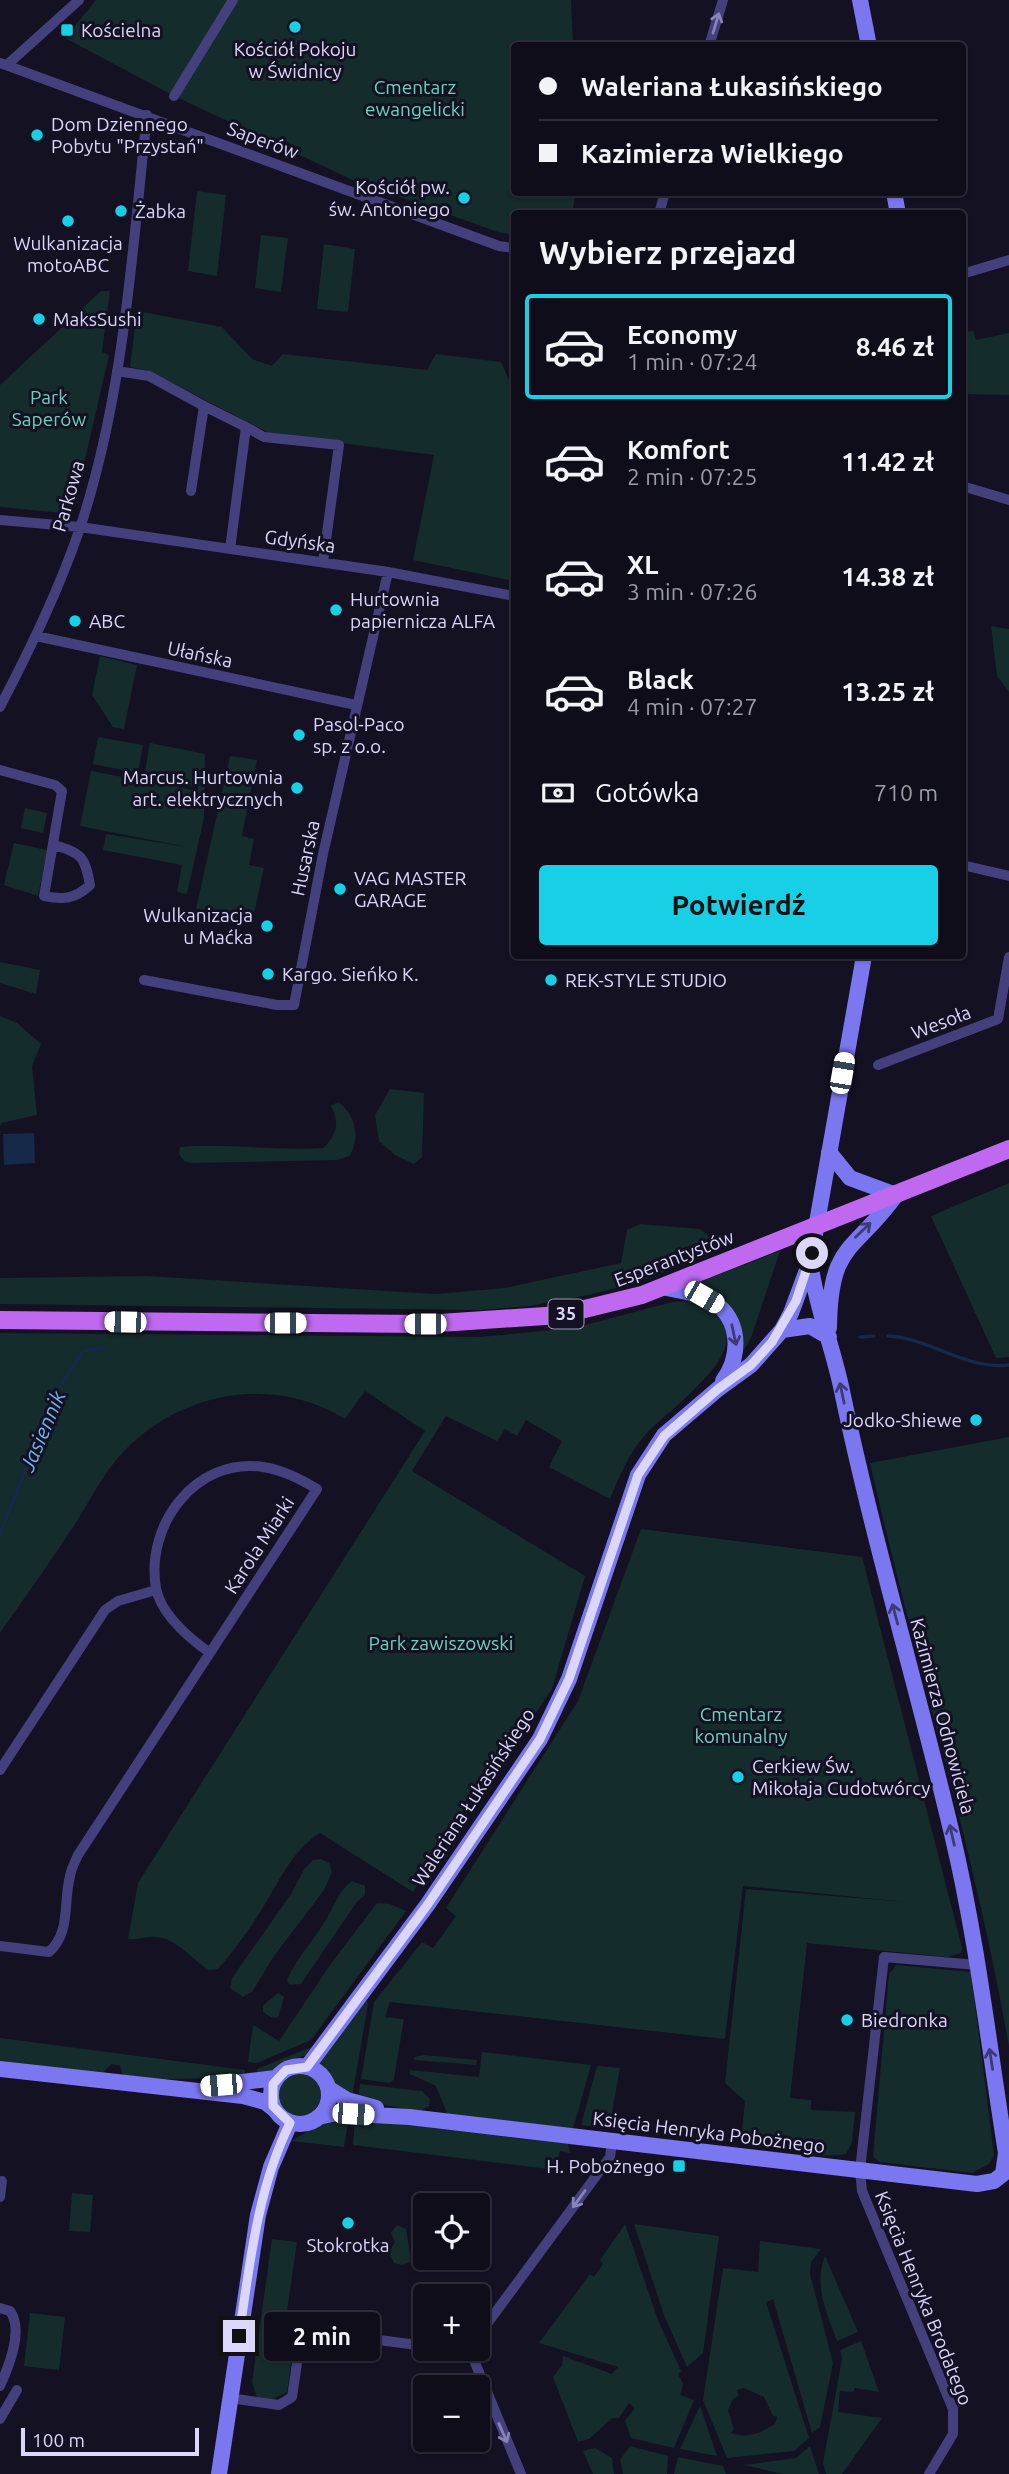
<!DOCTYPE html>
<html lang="pl">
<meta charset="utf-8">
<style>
body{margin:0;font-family:Ubuntu,sans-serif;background:#1d1b27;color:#f1f3f6;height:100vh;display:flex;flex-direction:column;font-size:26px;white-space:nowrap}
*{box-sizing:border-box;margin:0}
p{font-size:23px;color:#9b9ca2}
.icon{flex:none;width:38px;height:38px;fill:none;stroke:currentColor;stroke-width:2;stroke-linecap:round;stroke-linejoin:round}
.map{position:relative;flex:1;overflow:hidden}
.panel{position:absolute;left:511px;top:210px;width:455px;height:749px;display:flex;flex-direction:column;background:#0f0d1a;border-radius:7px;box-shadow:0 2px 5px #0004,0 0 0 2px #2f2d39}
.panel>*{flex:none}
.top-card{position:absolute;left:511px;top:42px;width:455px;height:154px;border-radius:7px;box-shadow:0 2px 5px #0004,0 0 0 2px #2f2d39;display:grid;align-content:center;height:154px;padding:0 28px;background:#0f0d1a}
.controls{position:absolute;left:413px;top:2193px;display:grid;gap:14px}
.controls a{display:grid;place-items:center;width:77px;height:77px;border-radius:7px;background:#0f0d1a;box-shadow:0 2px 5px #0004,0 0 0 2px #2f2d39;font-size:35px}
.scale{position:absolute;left:21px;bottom:18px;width:178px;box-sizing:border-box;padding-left:7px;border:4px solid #dbd6fb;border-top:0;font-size:19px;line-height:24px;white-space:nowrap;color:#dbd6fb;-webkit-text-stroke:5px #141123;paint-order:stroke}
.end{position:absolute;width:32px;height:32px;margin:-16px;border:9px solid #dbd6fb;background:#111;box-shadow:0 0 0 4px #111}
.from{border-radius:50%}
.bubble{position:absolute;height:49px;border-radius:7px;background:#0f0d1a;box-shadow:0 2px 5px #0004,0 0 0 2px #2f2d39;font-size:23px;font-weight:700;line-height:49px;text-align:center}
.car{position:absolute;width:21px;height:42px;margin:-21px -10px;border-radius:9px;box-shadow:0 0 5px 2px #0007;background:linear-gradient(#fff 24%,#345 0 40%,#fff 0 76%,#345 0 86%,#fff 0)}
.top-card b{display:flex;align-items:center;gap:24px;height:66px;font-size:26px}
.top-card b+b{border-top:2px solid #2f2d39}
.top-card i{width:18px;height:18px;background:#f1f3f6}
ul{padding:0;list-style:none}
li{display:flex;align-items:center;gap:21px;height:105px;margin:0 14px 10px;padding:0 14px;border:4px solid transparent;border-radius:7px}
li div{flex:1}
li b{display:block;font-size:26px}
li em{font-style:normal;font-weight:700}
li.active{border-color:#18d0e6}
li>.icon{width:63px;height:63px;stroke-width:1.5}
h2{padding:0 28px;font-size:32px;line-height:84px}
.pay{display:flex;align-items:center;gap:18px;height:77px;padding:0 28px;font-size:26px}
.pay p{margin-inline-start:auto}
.button{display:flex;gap:14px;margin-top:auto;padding:14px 28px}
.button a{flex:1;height:80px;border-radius:7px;background:#18d0e6;color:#111;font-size:28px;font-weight:700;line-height:80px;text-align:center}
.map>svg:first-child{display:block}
.green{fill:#142c2b;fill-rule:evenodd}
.water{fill:#152948}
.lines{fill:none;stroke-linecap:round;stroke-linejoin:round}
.stream{stroke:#152948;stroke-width:3.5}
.street{stroke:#43407d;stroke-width:10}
.secondary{stroke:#7b77f1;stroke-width:16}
.primary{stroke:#be69f0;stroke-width:18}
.oneway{stroke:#8784b6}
.oneway2{stroke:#3d3a75}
.route{stroke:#dbd6fb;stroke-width:9}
.poi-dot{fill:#18d0e6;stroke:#141123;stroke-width:2.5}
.labels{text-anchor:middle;stroke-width:6;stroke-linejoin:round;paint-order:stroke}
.shield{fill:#141123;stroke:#9f9bba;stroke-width:2}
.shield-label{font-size:18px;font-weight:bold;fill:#dbd6fb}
.poi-label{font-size:19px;fill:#dbd6fb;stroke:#141123;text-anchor:start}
.park-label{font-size:19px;fill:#6ad4ba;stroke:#141123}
.street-label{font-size:19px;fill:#dbd6fb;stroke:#141123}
.water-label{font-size:21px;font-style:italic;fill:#6fb4f0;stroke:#141123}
</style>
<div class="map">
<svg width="1009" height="2474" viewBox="0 0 1009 2474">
<rect width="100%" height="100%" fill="#141123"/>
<path class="green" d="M 96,0 L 571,0 L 573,45 L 514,46 L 514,192 L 576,193 L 572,213 L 514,214 L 514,235 L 498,232 L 357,182 L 174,96 L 65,38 Z
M 197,191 L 226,195 L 217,276 L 188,271 Z
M 261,235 L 288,238 L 281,292 L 255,288 Z
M 324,244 L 355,249 L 348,312 L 317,309 Z
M 101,291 L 110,291 L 102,352 L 109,355 L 75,503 L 63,513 L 0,507 L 0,385 Z
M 137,311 L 222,327 L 252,359 L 272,366 L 283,354 L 427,370 L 436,354 L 501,362 L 514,392 L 514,581 L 413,560 L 434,455 L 271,434 L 149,371 L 130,367 Z
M 973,331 L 976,340 L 1009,333 L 1009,395 L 963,394 L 963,332 Z
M 991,626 L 1009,629 L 1009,692 L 997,676 Z
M 100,656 L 137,665 L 124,729 L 113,727 L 92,695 Z
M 98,737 L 143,745 L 138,773 L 93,764 Z
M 150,743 L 205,754 L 204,818 L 187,894 L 177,892 L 182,865 L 103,850 L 106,834 L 187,847 L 80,826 L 91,771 L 198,791 L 198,787 L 144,777 Z
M 230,756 L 257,760 L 242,836 L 254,839 L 249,865 L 264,868 L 252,923 L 196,909 Z
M 25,808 L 47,813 L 43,833 L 21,828 Z
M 14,843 L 47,850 L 38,896 L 4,885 Z
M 0,962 L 40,970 L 36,994 L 0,983 Z
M 0,1016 L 17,1023 L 41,1044 L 32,1066 L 37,1115 L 2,1123 L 0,1126 Z
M 390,1089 L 424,1093 L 422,1157 L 414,1164 L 395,1155 L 379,1141 L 375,1115 Z
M 338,1102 C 356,1115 360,1137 350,1156 L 337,1160 L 191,1163 L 184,1161 L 179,1154 L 180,1147 C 228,1143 276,1151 324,1148 C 337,1133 340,1123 331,1106 Z
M 1009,1183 L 1009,1357 L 996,1358 L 931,1216 Z
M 640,1224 L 700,1229 L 714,1240 L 682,1248 L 690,1262 L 636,1283 L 588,1295 L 529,1306 L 480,1310 L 0,1304 L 0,1278 L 147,1276 L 435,1294 L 505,1288 L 621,1263 L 627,1230 Z
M 780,1251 L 751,1338 L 742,1353 L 742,1338 L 689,1286 Z
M 690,1301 C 782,1334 676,1402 646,1434 C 629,1453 620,1475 610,1499 L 549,1467 L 562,1441 L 526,1420 L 517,1436 L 505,1429 L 497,1441 L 446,1416 L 412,1471 L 585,1576 L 552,1689 L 413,1892 L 320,1833 C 295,1849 284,1872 269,1897 C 255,1922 237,1947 218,1969 L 209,1970 C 191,1959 178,1939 156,1937 C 148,1936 138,1940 128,1939 L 138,1883 L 425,1431 L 365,1391 L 345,1419 C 274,1375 184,1391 126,1449 C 105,1470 91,1499 75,1524 C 51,1561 25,1597 0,1633 L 0,1333 L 480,1337 L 574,1328 L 672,1302 Z
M 1009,1437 L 1009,2047 C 975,1850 914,1658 870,1463 Z
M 641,1529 L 862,1557 L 962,1948 L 961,1953 L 947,1957 L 807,1943 L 790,2098 L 811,2100 L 811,2110 L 855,2112 L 852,2142 L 846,2154 C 810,2161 776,2144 741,2140 L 745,2101 L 725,2083 L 746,1889 L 906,1902 L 743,1886 L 725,2039 L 390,2002 L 385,2017 L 404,2019 L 394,2079 L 390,2083 L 361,2079 L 374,2002 L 422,1942 L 433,1948 L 456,1916 L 446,1908 L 578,1701 Z
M 321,1859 L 329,1863 L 332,1872 L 324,1890 L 274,1956 L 252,1992 L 243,1997 L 230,1988 L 232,1978 L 291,1894 L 305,1868 L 313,1860 Z
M 352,1881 L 365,1886 L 365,1895 L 356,1903 L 301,1984 L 289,1985 L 287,1980 C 296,1959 312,1942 324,1923 C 333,1909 338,1891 352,1881 Z
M 377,1903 L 390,1904 L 406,1911 L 311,2040 L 257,2063 L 248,2062 L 253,2025 L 279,2041 L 330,1965 Z
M 896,1965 L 971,1972 L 994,2155 L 989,2164 L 972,2173 L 879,2162 L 873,2156 L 889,1974 Z
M 353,1991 L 357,1992 L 310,2054 L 284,2062 L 268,2074 L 256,2077 L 257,2069 L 314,2046 Z
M 278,1993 L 284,1997 L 278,2017 L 272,2018 L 263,2012 L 263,2005 Z
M 367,2000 L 368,2004 L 352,2098 C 337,2088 330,2075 318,2062 Z
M 0,2038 L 245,2070 L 244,2078 L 157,2079 L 123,2075 L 120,2066 L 112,2064 L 102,2073 L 0,2061 Z
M 482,2052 L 591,2065 L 573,2129 L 452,2116 L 447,2113 L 436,2086 L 410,2074 L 410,2070 L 479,2077 Z
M 424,2055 L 477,2060 L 476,2065 L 414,2060 L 414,2057 Z
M 597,2066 L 620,2068 L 609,2129 L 581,2125 Z
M279 2095a21 21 0 1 1 42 0a21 21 0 1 1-42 0Z
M 360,2084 L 422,2091 L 430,2099 L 429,2106 L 418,2112 L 358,2099 Z
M 349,2118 L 344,2147 L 291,2141 L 327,2120 Z
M 355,2119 L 568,2144 L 570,2153 L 560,2151 L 556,2170 L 353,2145 Z
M 72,2193 L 93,2195 L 90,2232 L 69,2231 Z
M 625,2224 L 658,2320 L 681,2371 L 678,2374 L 683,2384 L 680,2395 L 694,2400 L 674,2448 L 631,2438 L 625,2421 L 635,2408 L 629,2403 L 619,2418 L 612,2418 L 589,2439 L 578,2442 L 553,2377 L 562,2365 L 563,2356 L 612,2374 L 618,2367 L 539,2343 L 590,2274 L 594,2277 L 603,2264 L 600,2260 Z
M 634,2224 L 719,2236 L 703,2353 L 687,2367 L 664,2315 Z
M 397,2225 L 406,2229 L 411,2261 L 402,2265 L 394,2263 L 389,2252 L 395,2242 L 391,2233 Z
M 272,2239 L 297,2242 L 282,2346 L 293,2348 L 287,2392 L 273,2399 L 257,2397 L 252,2382 Z
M 760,2241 L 821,2249 L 811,2262 L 810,2274 L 833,2363 L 820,2427 L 812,2433 L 773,2299 L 766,2302 L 809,2438 L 794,2451 L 727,2458 L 703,2400 L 723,2268 L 758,2272 ZM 744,2388 L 764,2397 L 773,2416 L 777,2417 L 775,2424 C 761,2433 746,2439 731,2433 L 734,2429 L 728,2410 L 733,2399 L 739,2395 L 737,2390 Z
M 825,2256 L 858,2332 L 837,2341 C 827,2313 813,2285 825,2256 Z
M 312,2310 L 363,2318 L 362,2325 L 311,2318 Z
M 30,2313 L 65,2317 L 59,2370 L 24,2366 Z
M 861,2341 L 879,2392 L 855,2388 L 853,2392 L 840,2391 L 838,2412 L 882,2418 L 842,2474 L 826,2474 L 823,2463 L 842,2359 L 840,2350 Z
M 700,2406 L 717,2456 L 680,2449 Z
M 630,2446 L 668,2456 L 667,2474 L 623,2474 L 620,2460 Z
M 810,2446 L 819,2474 L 783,2474 L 744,2465 L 796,2458 Z
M 595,2448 L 612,2458 L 614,2474 L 593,2474 L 583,2451 Z
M 678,2457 L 723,2466 L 726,2474 L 674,2474 Z"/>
<path class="water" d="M 34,1133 L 35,1163 L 4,1165 L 3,1134 Z"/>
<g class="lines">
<path class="stream" d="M 888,1336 C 930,1338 966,1370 1009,1365
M 860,1337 L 874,1336
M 0,1534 L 58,1390 L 83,1351 L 104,1348"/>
<path class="street" d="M 709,46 L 723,0
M 0,63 L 499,246 L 514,248
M 8,64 L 79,0
M 174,96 L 233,0
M 659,214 L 665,192
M 962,274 L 1009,260
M 117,371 L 149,376 L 204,406 L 191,491
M 204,406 L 246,427 L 230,549
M 246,427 L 264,437 L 339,445 L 323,562
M 962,486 L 1009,500
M 0,520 L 80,527 L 388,572 L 514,596
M 36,636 L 356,705
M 0,707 C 30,649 59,590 80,528 C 124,395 132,253 147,115
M 0,770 L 55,785 L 62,791 L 44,896 C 64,900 75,899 90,885 C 85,857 82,853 54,845
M 962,865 L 1009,876
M 144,980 L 277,1005 L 294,1005 L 323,854 L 388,572
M 878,1065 L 998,1019 L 1009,957
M 0,1770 L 105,1610 L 118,1601 L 156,1590
M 0,1946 L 49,1952 C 71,1932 63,1903 70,1876 C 71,1869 75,1862 78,1855 L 317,1489 C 300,1479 283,1470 263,1467 C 195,1457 145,1526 156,1588 C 161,1615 189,1638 210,1653
M 0,2197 L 2,2181
M 0,2308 L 10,2311 C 24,2330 9,2366 0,2386
M 478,2336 L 610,2157 L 612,2142
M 449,2348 L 467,2351
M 469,2348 L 521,2474
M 229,2398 L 279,2405 L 292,2397 L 302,2330 L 425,2346
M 0,2419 L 17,2390
M 929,2474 L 953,2434 L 953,2409 L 862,2191 L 860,2170 L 884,1957 L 977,1965"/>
<path class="secondary" d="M 860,0 L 869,46
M 894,192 L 898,214
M 664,1287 C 677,1291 694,1292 706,1298 C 740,1313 743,1353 723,1381
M 829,1328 C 830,1242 853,1254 896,1195 L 850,1178 L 829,1152
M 782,1330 L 810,1326 L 829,1337
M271 2095a29 29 0 1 1 58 0a29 29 0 1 1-58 0Z
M 307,2067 L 428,1904 L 540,1739 L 569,1679 L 638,1475 L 664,1435 L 718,1389 L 751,1365 L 782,1330 L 791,1313 L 810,1262 L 864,956
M 0,2069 L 243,2096 L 265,2102 L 274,2109
M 217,2085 L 276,2078
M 328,2088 L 347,2100 L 376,2108
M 318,2117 L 337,2113 L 409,2117 L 977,2184 L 994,2181 L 1003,2174 L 1006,2153 C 989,2047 977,1939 952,1834 C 917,1686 873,1540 842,1391 C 833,1347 816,1307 810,1262
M 219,2474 L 258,2215 L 271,2167 L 290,2123"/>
<path class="primary" d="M 0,1320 L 425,1324 L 560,1315 L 642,1295 L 1009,1149"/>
</g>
<defs><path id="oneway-shaft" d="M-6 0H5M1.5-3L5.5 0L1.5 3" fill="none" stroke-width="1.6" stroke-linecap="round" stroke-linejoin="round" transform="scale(1.75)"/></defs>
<g class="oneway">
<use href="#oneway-shaft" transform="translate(716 23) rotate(-73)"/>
<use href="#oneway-shaft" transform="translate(579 2199) rotate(126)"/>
<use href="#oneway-shaft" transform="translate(503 2433) rotate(66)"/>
</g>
<g class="oneway2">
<use href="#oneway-shaft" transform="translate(863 1230) rotate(-44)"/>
<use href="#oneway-shaft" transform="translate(734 1335) rotate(78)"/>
<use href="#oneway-shaft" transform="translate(842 1393) rotate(-102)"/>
<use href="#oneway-shaft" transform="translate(895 1614) rotate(-105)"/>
<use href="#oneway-shaft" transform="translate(952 1835) rotate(-103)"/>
<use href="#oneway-shaft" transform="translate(991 2059) rotate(-99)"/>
</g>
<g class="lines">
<path class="route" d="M 239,2336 C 250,2263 257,2190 290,2123 L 273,2106 L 273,2084 L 286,2070 L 307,2067 L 428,1904 L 540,1739 L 569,1679 L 638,1475 L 664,1436 L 718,1389 L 751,1365 L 772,1342 L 796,1301 L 812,1253"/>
</g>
<g class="poi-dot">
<circle cx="295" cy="27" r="7"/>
<rect x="60" y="23" width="14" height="14" rx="3.5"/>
<circle cx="37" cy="135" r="7"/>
<circle cx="464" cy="198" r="7"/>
<circle cx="121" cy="211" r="7"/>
<circle cx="68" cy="221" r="7"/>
<circle cx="39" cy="319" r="7"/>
<circle cx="336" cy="610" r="7"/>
<circle cx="75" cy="621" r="7"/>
<circle cx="299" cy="735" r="7"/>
<circle cx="297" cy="788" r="7"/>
<circle cx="340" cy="889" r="7"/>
<circle cx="267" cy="926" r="7"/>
<circle cx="268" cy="974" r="7"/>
<circle cx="551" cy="980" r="7"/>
<circle cx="976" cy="1420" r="7"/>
<circle cx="738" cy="1777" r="7"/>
<circle cx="847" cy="2020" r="7"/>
<rect x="672" y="2159" width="14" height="14" rx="3.5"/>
<circle cx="348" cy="2223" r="7"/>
</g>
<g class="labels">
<rect class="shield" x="548.5" y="1299.5" width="35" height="29" rx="5"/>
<g class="shield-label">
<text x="566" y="1320">35</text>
</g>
<g class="poi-label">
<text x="81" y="37">Kościelna</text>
<text x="295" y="56" text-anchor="middle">Kościół Pokoju<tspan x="295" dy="22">w Świdnicy</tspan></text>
<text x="51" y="131">Dom Dziennego<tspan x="51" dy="22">Pobytu "Przystań"</tspan></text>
<text x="450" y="194" text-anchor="end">Kościół pw.<tspan x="450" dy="22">św. Antoniego</tspan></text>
<text x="135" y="218">Żabka</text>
<text x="68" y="250" text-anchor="middle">Wulkanizacja<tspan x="68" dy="22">motoABC</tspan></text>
<text x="53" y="326">MaksSushi</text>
<text x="350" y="606">Hurtownia<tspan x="350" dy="22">papiernicza ALFA</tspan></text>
<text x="89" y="628">ABC</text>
<text x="313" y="731">Pasol-Paco<tspan x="313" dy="22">sp. z o.o.</tspan></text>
<text x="283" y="784" text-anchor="end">Marcus. Hurtownia<tspan x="283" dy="22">art. elektrycznych</tspan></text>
<text x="354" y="885">VAG MASTER<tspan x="354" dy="22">GARAGE</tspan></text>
<text x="253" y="922" text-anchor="end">Wulkanizacja<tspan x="253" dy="22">u Maćka</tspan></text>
<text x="282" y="981">Kargo. Sieńko K.</text>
<text x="565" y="987">REK-STYLE STUDIO</text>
<text x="962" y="1427" text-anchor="end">Jodko-Shiewe</text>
<text x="752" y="1773">Cerkiew Św.<tspan x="752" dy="22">Mikołaja Cudotwórcy</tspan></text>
<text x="861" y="2027">Biedronka</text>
<text x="665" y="2173" text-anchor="end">H. Pobożnego</text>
<text x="348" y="2252" text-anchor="middle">Stokrotka</text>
</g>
<g class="park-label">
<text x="415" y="94">Cmentarz<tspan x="415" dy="22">ewangelicki</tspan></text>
<text x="49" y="404">Park<tspan x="49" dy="22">Saperów</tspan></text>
<text x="441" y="1650">Park zawiszowski</text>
<text x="741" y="1721">Cmentarz<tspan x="741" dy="22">komunalny</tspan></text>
</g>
<g class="street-label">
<text transform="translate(263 140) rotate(20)" y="7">Saperów</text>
<text transform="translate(68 496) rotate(-74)" y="7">Parkowa</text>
<text transform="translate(300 541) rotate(8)" y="7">Gdyńska</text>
<text transform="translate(200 654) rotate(12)" y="7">Ułańska</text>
<text transform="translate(305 858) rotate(-78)" y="7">Husarska</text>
<text transform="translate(941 1022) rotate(-21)" y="7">Wesoła</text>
<text transform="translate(674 1258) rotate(-21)" y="7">Esperantystów</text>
<text transform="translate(259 1545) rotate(-57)" y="7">Karola Miarki</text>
<text transform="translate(943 1716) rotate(75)" y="7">Kazimierza Odnowiciela</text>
<text transform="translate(473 1797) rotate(-57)" y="7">Waleriana Łukasińskiego</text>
<text transform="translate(709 2132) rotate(7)" y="7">Księcia Henryka Pobożnego</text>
<text transform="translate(924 2298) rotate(68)" y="7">Księcia Henryka Brodatego</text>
</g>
<g class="water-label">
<text transform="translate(43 1431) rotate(-67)" y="7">Jasiennik</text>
</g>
</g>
</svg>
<div class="controls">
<a><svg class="icon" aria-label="locate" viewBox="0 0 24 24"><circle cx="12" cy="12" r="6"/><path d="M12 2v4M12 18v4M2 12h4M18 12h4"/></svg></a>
<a>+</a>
<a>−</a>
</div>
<div class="scale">100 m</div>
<i class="end from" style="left:812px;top:1253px"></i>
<i class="end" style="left:239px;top:2336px"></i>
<div class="bubble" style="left:264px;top:2312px;width:116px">2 min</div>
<i class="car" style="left:842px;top:1073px;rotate:10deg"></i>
<i class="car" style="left:704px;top:1297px;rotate:120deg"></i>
<i class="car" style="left:125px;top:1322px;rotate:271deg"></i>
<i class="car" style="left:285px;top:1323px;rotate:90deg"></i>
<i class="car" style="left:425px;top:1324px;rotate:270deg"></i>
<i class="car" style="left:221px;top:2085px;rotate:265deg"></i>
<i class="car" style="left:353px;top:2114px;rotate:94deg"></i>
<div class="top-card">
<b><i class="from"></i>Waleriana Łukasińskiego</b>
<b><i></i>Kazimierza Wielkiego</b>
</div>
<section class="panel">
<h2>Wybierz przejazd</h2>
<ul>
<li class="active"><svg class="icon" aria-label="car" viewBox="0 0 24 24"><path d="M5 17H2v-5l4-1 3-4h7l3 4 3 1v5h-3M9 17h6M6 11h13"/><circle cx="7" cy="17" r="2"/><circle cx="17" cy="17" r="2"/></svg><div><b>Economy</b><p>1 min · 07:24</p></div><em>8.46 zł</em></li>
<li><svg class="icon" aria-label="car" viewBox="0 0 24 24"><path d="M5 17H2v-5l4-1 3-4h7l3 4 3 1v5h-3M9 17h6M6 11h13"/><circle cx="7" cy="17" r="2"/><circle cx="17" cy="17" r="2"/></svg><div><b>Komfort</b><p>2 min · 07:25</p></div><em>11.42 zł</em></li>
<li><svg class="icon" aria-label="car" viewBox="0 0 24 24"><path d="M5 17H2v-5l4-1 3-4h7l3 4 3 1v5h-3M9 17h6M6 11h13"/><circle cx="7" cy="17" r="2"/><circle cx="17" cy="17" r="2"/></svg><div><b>XL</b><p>3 min · 07:26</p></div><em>14.38 zł</em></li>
<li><svg class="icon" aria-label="car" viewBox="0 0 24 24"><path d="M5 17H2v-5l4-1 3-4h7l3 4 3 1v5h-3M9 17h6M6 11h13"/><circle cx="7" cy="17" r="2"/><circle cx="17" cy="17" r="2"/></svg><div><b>Black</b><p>4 min · 07:27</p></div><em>13.25 zł</em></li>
</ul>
<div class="pay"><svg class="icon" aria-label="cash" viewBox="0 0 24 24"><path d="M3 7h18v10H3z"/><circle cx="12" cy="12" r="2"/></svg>Gotówka<p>710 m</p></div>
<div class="button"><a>Potwierdź</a></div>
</section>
</div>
